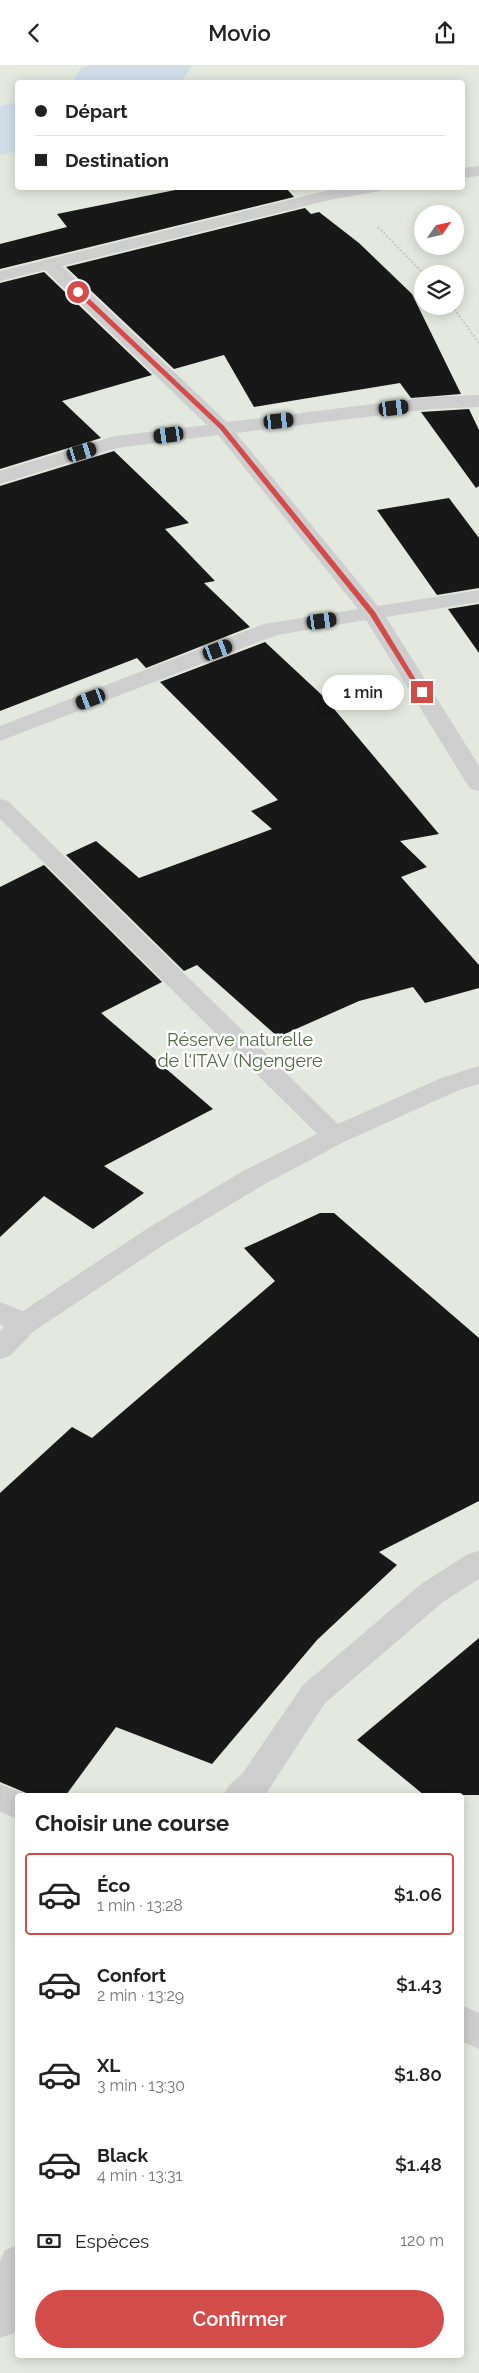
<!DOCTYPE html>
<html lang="fr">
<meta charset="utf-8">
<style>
body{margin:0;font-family:Raleway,sans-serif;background:#f2f2f2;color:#222;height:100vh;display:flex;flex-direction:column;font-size:19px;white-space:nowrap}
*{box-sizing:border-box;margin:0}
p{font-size:16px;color:#767676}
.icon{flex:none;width:28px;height:28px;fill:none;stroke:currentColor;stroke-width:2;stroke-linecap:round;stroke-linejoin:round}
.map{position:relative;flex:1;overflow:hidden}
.drawer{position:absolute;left:15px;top:1728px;width:449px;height:565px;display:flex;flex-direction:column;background:#fff;border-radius:5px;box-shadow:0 2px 12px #0003}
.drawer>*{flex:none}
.guide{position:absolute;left:15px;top:15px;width:450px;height:110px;border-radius:5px;box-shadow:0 2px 12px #0003;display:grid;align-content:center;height:110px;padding:0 20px;background:#fff}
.needle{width:32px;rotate:56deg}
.fabs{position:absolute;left:414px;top:140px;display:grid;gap:10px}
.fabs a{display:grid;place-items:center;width:50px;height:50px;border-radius:50%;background:#fff;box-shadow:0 2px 12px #0003;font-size:25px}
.end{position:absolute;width:22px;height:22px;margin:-11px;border:6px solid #d24c4a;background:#fff;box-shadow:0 0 0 2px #fff}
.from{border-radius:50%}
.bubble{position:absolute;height:35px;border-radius:18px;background:#fff;box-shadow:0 2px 12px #0003;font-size:16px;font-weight:600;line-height:35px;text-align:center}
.car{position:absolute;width:15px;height:30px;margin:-15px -8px;border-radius:6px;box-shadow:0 0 4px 1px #0007;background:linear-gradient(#222 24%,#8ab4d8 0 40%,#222 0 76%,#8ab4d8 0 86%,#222 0)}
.guide b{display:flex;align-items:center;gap:18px;height:48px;font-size:19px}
.guide b+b{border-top:1px solid #e0e0e0}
.guide i{width:12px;height:12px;background:#222}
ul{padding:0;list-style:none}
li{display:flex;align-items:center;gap:15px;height:82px;margin:0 10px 8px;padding:0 10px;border:2px solid transparent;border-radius:5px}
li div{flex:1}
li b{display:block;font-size:19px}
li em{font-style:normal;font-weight:600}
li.current{border-color:#d24c4a}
li>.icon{width:45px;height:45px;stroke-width:1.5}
h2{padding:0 20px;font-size:22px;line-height:60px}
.pay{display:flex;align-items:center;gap:12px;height:55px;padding:0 20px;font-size:19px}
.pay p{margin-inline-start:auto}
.primary-button{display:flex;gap:10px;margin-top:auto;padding:10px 20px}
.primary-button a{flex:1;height:58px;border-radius:30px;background:#d24c4a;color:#fff;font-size:20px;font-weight:600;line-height:58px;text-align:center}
header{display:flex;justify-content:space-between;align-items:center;height:65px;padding:0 20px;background:#fff;font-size:22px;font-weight:600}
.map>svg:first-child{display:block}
.green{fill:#e3e9de;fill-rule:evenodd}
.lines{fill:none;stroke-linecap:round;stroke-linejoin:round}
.river{fill:#d0dde9;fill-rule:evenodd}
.building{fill:#181818}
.path{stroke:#c8c8c8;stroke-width:2;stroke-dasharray:2 2;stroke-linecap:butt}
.minor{fill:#cecece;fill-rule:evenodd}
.route{fill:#d24c4a}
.labels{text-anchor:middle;stroke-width:5;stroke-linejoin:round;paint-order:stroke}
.park-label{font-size:18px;fill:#516843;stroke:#fff}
</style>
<header><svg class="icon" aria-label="back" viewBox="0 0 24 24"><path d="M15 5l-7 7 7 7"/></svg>Movio<svg class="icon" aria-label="share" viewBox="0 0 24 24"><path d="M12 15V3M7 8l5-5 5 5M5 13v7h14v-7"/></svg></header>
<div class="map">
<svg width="479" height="2308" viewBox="0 0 479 2308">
<rect width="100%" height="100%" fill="#fff"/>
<path class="green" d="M 0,0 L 479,0 L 479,2308 L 0,2308 ZM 18,18 L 462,18 L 462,122 L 18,122 ZM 422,149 L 455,149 L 455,181 L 422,181 ZM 422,209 L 455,209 L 455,241 L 422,241 ZM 18,1730 L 461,1730 L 461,2290 L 18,2290 Z"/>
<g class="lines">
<path class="river" d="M 90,0 L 192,0 L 182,15 L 170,18 L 72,18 L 81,3 Z
M 18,37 L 18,86 L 0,90 L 0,41 Z"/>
</g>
<path class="building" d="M 190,122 L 285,122 L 294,132 L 0,204 L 0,179 L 67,162 L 57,149 Z
M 305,143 L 311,149 L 319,147 L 359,178 L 412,229 L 461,329 L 411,333 L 400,318 L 254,342 L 224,290 L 174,304 L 66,202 Z
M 44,207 L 152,310 L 62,336 L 101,373 L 0,404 L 0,218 Z
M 469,344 L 479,365 L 479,421 L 476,423 L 421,347 Z
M 114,386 L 189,458 L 165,464 L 215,516 L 204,518 L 250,562 L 146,603 L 137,593 L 0,646 L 0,421 Z
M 449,433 L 479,473 L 479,523 L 437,530 L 377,445 Z
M 479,539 L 479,588 L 448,544 Z
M 265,577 L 324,632 L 439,769 L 400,776 L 427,802 L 401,812 L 479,900 L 479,923 L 425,938 L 413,922 L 359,936 L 278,972 L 197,900 L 184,906 L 66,790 L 96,776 L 139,813 L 272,764 L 251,746 L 278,735 L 160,617 Z
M 44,800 L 162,917 L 101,948 L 213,1044 L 104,1101 L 144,1128 L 93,1164 L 44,1131 L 0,1172 L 0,822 Z
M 320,1148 L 334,1148 L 479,1273 L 479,1436 L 379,1487 L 397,1500 L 317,1575 L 212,1699 L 116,1662 L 66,1730 L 31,1730 L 0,1717 L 0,1428 L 72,1362 L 92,1373 L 275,1216 L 244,1183 Z
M 479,1573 L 479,1730 L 424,1730 L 357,1675 Z"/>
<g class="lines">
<path class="path" d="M 378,162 L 424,209
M 452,241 L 479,278"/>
<path class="minor" d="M 479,101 L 479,111 L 462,113 L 462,103 Z
M 342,122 L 382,122 L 380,126 L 374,127 L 330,135 L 62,201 L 227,357 L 431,332 L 479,330 L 479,342 L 431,344 L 236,368 L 378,541 L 479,525 L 479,537 L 386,552 L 479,701 L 479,726 L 471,724 L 467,719 L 366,555 L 277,570 L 0,676 L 0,661 L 264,559 L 358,544 L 218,370 L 117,383 L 0,419 L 0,406 L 115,371 L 207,360 L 45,205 L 0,216 L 0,206 Z
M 0,734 L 8,736 L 338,1059 L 441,1013 L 479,1001 L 479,1019 L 459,1025 L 344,1077 L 263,1120 L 168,1177 L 34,1266 L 10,1291 L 0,1294 L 0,1266 L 4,1262 L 0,1259 L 0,1237 L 23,1246 L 148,1163 L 243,1106 L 317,1069 L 0,754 Z
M 479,1486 L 479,1514 L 443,1537 L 325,1638 L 266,1729 L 224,1730 L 229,1720 L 242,1709 L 303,1620 L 421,1519 L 468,1489 Z
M 0,1719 L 29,1730 L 18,1730 L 18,1754 L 0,1747 Z
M 461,1940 L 479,1948 L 479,1984 L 461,1976 Z
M 18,2180 L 18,2259 L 14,2268 L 0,2273 L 0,2196 L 5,2185 Z"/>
</g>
<path class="route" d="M 76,225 L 80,225 L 224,361 L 375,547 L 424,628 L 418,627 L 370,550 L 220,364 L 76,228 Z"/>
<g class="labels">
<g class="park-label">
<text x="240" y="981">Réserve naturelle<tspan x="240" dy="21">de l'ITAV (Ngengere</tspan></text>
</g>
</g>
</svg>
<div class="fabs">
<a><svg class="needle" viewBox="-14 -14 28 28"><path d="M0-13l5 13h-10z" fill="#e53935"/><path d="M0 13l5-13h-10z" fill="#767676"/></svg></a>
<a><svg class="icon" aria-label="layers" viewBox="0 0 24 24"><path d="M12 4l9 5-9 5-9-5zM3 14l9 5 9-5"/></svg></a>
</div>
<i class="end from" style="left:78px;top:227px"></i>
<i class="end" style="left:422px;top:627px"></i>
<div class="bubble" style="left:322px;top:610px;width:82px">1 min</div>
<i class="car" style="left:394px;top:343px;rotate:83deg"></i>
<i class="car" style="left:279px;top:356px;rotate:84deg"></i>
<i class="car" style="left:169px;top:370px;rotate:262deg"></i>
<i class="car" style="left:82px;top:387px;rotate:73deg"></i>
<i class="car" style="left:322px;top:556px;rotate:82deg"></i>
<i class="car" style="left:218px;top:585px;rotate:69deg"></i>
<i class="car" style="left:91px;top:634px;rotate:249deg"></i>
<div class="guide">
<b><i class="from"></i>Départ</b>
<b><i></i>Destination</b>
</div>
<section class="drawer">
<h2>Choisir une course</h2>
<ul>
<li class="current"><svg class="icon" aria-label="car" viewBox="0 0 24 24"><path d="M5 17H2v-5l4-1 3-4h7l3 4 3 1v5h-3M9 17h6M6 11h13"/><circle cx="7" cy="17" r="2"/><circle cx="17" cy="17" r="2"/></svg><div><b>Éco</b><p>1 min · 13:28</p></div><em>$1.06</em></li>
<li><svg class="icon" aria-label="car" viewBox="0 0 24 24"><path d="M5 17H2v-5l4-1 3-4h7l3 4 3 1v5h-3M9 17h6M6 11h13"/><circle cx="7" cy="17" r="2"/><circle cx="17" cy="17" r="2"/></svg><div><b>Confort</b><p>2 min · 13:29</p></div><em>$1.43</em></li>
<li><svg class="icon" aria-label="car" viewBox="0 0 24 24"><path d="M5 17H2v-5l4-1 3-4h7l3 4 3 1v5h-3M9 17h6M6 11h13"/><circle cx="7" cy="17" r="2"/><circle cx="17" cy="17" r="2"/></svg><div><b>XL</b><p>3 min · 13:30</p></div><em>$1.80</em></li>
<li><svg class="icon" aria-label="car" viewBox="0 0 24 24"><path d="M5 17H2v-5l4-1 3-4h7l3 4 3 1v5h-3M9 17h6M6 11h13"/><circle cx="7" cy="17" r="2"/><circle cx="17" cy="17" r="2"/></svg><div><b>Black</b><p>4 min · 13:31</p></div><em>$1.48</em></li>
</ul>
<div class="pay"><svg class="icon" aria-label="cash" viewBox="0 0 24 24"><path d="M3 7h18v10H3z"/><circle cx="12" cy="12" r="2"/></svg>Espèces<p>120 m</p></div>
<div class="primary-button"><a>Confirmer</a></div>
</section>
</div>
